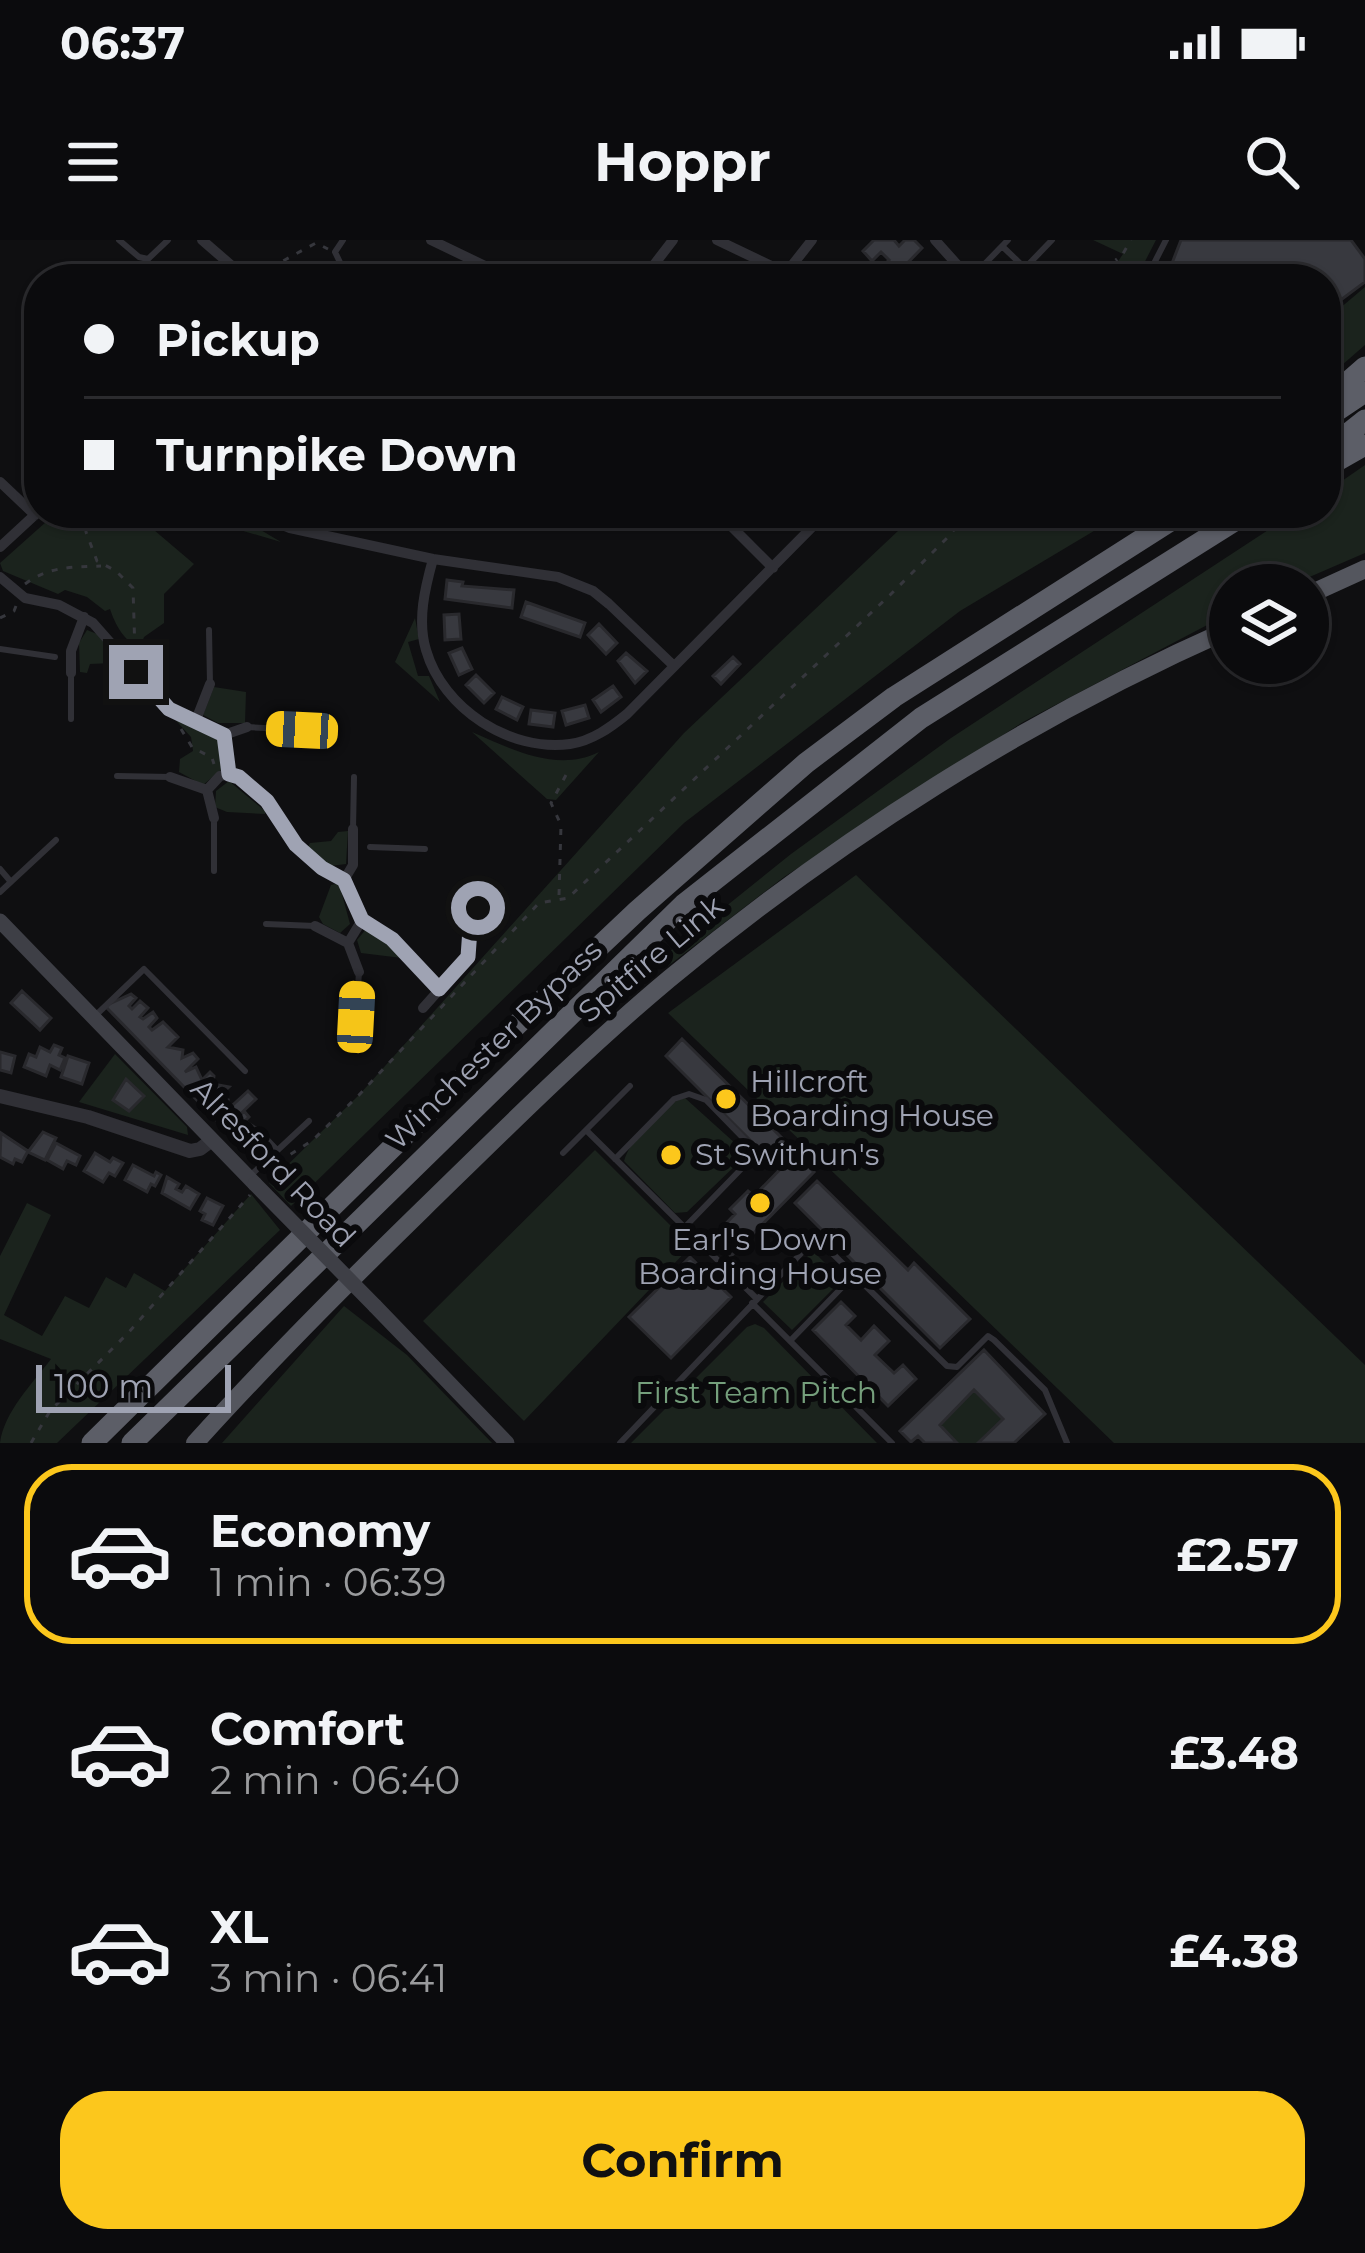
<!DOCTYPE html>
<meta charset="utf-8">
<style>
body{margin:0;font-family:Montserrat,sans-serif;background:#141416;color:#f1f3f6;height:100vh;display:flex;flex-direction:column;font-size:45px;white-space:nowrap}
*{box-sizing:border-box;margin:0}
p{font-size:39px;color:#9a9b9d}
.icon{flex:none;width:66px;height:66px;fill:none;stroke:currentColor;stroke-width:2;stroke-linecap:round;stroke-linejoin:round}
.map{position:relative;height:1203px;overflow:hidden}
.panel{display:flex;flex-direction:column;background:#0b0b0d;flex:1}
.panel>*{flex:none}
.hud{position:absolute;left:24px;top:24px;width:1317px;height:264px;border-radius:48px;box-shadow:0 3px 9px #0004,0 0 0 3px #2b2b2e;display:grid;align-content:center;height:264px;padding:0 60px;background:#0b0b0d}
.tools{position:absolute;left:1209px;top:324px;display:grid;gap:24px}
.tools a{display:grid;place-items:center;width:120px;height:120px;border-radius:50%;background:#0b0b0d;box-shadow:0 3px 9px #0004,0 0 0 3px #2b2b2e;font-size:60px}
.scale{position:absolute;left:36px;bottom:30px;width:195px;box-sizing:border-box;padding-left:12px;border:6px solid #9fa3b3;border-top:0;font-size:33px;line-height:42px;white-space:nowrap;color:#9fa3b3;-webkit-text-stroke:9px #0a0a0c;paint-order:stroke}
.end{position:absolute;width:54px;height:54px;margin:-27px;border:15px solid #9fa3b3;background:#111;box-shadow:0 0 0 6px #111}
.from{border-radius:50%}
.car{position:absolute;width:36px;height:72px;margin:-36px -18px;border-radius:15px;box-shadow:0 0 9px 3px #0007;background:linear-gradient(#f5c518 24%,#345 0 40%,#f5c518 0 76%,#345 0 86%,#f5c518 0)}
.hud b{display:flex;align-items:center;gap:42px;height:114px;font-size:45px}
.hud b+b{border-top:3px solid #2b2b2e}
.hud i{width:30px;height:30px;background:#f1f3f6}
ul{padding:21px 0 0;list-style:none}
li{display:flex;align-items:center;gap:36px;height:180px;margin:0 24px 18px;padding:0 36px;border:6px solid transparent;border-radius:48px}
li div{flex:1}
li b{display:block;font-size:45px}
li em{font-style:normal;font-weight:700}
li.selected{border-color:#fcc71c}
li>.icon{width:108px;height:108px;stroke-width:1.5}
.primary-button{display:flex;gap:24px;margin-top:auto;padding:24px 60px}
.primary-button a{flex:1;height:138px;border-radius:48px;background:#fcc71c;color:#111;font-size:48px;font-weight:700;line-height:138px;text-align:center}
.status{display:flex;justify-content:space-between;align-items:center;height:84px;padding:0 60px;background:#0b0b0d;direction:ltr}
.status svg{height:33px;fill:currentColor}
header{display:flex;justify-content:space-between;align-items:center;height:156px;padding:0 60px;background:#0b0b0d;font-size:54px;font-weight:700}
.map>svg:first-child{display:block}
.green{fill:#1b231d}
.building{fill:#38393f;stroke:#29292d;stroke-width:3}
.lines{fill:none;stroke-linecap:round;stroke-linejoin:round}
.path{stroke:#36373d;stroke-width:3;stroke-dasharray:6 9;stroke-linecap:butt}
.service{stroke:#303036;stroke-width:6}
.minor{stroke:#303036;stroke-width:10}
.tertiary{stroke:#303036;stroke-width:14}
.secondary{stroke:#3e3f46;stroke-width:15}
.trunk{stroke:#54565e;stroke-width:18}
.motorway{stroke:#5c5e67;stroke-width:21}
.secondary-bridge{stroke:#3e3f46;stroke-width:15}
.route{stroke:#9fa3b3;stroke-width:15}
.poi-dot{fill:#fcc71c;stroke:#0a0a0c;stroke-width:4.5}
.labels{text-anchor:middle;stroke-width:12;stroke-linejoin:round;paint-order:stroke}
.street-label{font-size:30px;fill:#9fa3b3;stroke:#0a0a0c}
.poi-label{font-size:30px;fill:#9fa3b3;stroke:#0a0a0c;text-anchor:start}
.park-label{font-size:30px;fill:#759f7c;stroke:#0a0a0c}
</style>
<div class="status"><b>06:37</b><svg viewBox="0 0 49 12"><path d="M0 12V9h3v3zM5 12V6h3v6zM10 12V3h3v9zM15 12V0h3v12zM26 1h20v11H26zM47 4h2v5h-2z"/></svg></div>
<header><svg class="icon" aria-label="menu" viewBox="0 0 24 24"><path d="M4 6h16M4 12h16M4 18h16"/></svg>Hoppr<svg class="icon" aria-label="search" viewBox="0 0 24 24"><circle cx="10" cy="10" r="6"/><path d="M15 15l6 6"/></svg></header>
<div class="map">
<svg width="1365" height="1203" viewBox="0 0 1365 1203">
<rect width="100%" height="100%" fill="#0f0f11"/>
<path class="green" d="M 1093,0 L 1156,0 L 1136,39 L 1106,39 L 1123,14 Z
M 1365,47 L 1365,105 L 1326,139 L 1326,80 Z
M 1365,225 L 1365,313 L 1291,345 L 1230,345 L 1230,373 L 1023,482 L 784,637 L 668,726 L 664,716 L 791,614 L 951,498 L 1294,273 L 1326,273 L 1326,252 Z
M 56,273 L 134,273 L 194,324 L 164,354 L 164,383 L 144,397 L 140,407 C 124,402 115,384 110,369 L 105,371 L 87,357 L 65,350 L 58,354 L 3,331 L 0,323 Z
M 212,273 L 232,273 L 281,302 L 216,283 Z
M 917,273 L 1124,273 L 960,371 L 684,583 L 291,966 L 269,943 L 359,855 L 684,493 Z
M 415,378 L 419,399 L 408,402 L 418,436 L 429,436 L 440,462 L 395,422 Z
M 87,390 L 97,394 L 117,416 L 113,423 L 90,424 L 87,433 L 80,432 L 79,403 Z
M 214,447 L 246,452 L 245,483 L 218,483 L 203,475 Z
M 169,473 L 219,496 L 222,529 L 203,545 L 179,532 L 180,519 L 193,511 L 191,497 Z
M 472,492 C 511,509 557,533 599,512 L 556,560 L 547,559 Z
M 229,541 L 265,571 L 265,574 L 227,572 L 215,567 L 216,551 Z
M 348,591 L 346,624 L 330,626 L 307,609 L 310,603 L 331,601 L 338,592 Z
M 856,635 L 1365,1125 L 1365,1203 L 1114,1203 L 668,773 Z
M 339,643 L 350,684 L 340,693 L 323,684 L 319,677 L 331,645 Z
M 367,688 L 378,690 L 402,718 L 361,713 L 357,700 Z
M 115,814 L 187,887 L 188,895 L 79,862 Z
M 685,858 L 736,904 L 740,913 L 738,923 L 687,972 L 675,973 L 624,921 C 630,899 663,863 685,858 Z
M 595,910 L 691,1006 L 524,1181 L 423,1081 Z
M 251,954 L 280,990 L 57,1203 L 0,1203 C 4,1172 32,1144 51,1119 L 0,1099 L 0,1016 L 27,963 L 51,975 L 4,1075 L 42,1096 L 65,1056 L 89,1068 L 106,1037 L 126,1048 L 134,1033 L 165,1051 Z
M 813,1011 L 842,1040 L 792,1090 L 763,1062 Z
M 344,1066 L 407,1115 L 492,1203 L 222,1203 Z
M 755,1084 L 764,1088 L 877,1203 L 631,1203 L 747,1087 Z
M 974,1150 L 1003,1179 L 978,1203 L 957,1203 L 940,1185 Z"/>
<path class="building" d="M 874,0 L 894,0 L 899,6 L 905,0 L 914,0 L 922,8 L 892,39 L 882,39 L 876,33 L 889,20 L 881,12 L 872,21 L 863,11 Z
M 1181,0 L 1351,0 L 1365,19 L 1365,42 L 1326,71 L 1326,39 L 1175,39 L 1169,31 Z
M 1006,23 L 1018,36 L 989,39 Z
M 447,340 L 463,342 L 462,346 L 514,350 L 512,368 L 445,359 Z
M 526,362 L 585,383 L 580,397 L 521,377 Z
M 459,374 L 461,399 L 445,400 L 444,375 Z
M 599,384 L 617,403 L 606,414 L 588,395 Z
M 462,408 L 472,429 L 459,435 L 449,413 Z
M 626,413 L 647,431 L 635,443 L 618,421 Z
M 733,417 L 740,424 L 721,444 L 713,436 Z
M 476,435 L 494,453 L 484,463 L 466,445 Z
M 613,446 L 621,457 L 601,472 L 593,460 Z
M 502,457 L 523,467 L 517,480 L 496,469 Z
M 585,465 L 589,478 L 566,485 L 562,471 Z
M 531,470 L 555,473 L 553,487 L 529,484 Z
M 22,751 L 51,778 L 40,790 L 11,763 Z
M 131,754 L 136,758 L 129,766 L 132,769 L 140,761 L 148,768 L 140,777 L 143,779 L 153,772 L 157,778 L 149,787 L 152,790 L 163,782 L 178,797 L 168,807 L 183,810 L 182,818 L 193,813 L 198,819 L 185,832 L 196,827 L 202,840 L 210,832 L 214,836 L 213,844 L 229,847 L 217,858 L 228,860 L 225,872 L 248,851 L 256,859 L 225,889 L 105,766 Z
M 682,799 L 786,902 L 769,919 L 666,816 Z
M 54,805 L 62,808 L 59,815 L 65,818 L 60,830 L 50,825 L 46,836 L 24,827 L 29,814 L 36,817 L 40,807 L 50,812 Z
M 0,812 L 15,816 L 11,833 L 0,830 Z
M 68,816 L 89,823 L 82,844 L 61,837 Z
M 126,839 L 144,856 L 129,871 L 113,860 Z
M 244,871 L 249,877 L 245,881 L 259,890 L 240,905 L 226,891 Z
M 43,892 L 56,898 L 45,920 L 28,912 Z
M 1,893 L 28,911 L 22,922 L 15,919 L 13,924 L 0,917 Z
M 56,903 L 80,916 L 76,925 L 67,921 L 63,929 L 47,920 Z
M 95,913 L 110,922 L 113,918 L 123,923 L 115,936 L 109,933 L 103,942 L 84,931 Z
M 796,913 L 814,932 L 731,1016 L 713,997 L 735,974 L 730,969 L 748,951 L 754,956 Z
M 133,925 L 154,936 L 156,932 L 161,935 L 155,946 L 151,944 L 147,952 L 125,940 Z
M 167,937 L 179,944 L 176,949 L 182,952 L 186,946 L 199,954 L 190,969 L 162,953 Z
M 817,941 L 908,1030 L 914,1023 L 970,1079 L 940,1108 L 795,963 Z
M 207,958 L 223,966 L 213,985 L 202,980 L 205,974 L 200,971 Z
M 690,1017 L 731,1057 L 671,1118 L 629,1077 Z
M 841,1062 L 855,1076 L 846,1085 L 861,1100 L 874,1086 L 889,1101 L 875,1115 L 894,1133 L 903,1125 L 916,1139 L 888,1166 L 813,1090 Z
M 984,1110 L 1045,1174 L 1014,1203 L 978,1203 L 1003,1179 L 974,1150 L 940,1185 L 957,1203 L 925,1203 L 918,1196 L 911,1202 L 900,1191 Z"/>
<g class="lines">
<path class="path" d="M 1038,34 L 1066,39
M 257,35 L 316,3 L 328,9
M 1092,39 L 1117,19
M 1108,39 L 1131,0
M 85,273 L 86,292 L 97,321 L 116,331 L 133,348 L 135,412
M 25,344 C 49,326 73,327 101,326
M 0,378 L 14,371 L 16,366
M 181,489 L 192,507 L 212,518 L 214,524
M 559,655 L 561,585 L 551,563 L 567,533
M 269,935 L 288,916 L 313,900 L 359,855 L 539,663 L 568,658 L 890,355 L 951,294 L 966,273
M 31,1203 L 50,1171 L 128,1093 L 250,955"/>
<path class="service" d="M 119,0 L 139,17 L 148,19 L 168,0
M 343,0 L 335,12 L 348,39
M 1002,6 L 1030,33
M 1025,28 L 1052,0
M 919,38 L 920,39
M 971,38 L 1008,0
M 1146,39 L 1166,0
M 209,390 L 210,444
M 0,409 L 55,417
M 71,479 L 71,433
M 247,487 L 302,490
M 117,536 L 170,537
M 214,578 L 214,631
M 353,589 L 354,537
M 370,607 L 425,609
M 0,629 L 11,642
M 0,652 L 56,600
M 266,684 L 315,686
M 465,721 L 471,675 L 479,668 L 501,668
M 96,775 L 144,729 L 245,831
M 356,777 L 359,732
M 630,846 L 586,890 L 756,1058
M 259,891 L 277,910
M 563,913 L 586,890
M 615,919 L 674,859 L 689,854 L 706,860 L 747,902 L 751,913 L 745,925 L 684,988
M 251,935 L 309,881
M 752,1063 L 892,1203
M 790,1101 L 854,1035
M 620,1203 L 810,1004 L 820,1004 L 833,1014 L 947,1126 L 957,1127 L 988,1096 L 994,1100 L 1045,1150 L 1067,1203"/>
<path class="minor" d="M 202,0 L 247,39
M 431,0 L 512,39
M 717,0 L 786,33 L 812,0
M 935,0 L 970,39
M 643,39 L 673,0
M 0,242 L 35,275
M 253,273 L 290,288 L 433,319 L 558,337 L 593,351 L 609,364 L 674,426
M 718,273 L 773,328
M 0,307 L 39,271
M 433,319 C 425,348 417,380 426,410 C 443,469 510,512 570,504 C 592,501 611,487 627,474 L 826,273
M 0,337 L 25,358 L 59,365 L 93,383 L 169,469 L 224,495 L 229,534 L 239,537 L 267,561 L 296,605 L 322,628 L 344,640 L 362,680 L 392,699 L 439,749
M 71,433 L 71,411 L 84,377
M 196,480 L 210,444
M 224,495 L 247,487
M 170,537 L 207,550
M 214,578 L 207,550 L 220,536 L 229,534
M 344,640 L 353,625 L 353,589
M 315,686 L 348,703
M 359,732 L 348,703 L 362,680
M 423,768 L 465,721"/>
<path class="tertiary" d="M 0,856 L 88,877 L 190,911 L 200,909 L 212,900"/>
<path class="secondary" d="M 0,681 L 255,944
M 375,1066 L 507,1203"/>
<path class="trunk" d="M 1308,355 L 1365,329
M 195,1203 C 268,1122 345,1045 423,969 C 503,891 583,811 669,739 C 838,599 1029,478 1230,389"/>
<path class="motorway" d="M 1326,161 L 1365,127
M 1326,178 L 1365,152
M 1326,211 L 1365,180
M 1326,227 L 1365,205
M 92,1203 L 530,772 L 637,671 L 806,523 L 894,457 L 1183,273
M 132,1203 L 684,664 L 921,478 L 1247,273"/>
<path class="secondary-bridge" d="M 255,944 L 375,1066"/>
</g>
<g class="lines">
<path class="route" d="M 136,432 L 169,469 L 224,495 L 229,534 L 239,537 L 267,561 L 296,605 L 322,628 L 344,640 L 362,680 L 392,699 L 439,749 L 468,717 L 471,675 L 478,668"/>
</g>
<g class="poi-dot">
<circle cx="726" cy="859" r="12"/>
<circle cx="671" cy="915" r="12"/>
<circle cx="760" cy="963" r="12"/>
</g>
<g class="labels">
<g class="street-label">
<text transform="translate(651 719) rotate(-40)" y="10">Spitfire Link</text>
<text transform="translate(494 805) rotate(-44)" y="10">Winchester Bypass</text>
<text transform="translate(273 923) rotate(46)" y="10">Alresford Road</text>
</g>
<g class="poi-label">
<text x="750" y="852">Hillcroft<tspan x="750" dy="34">Boarding House</tspan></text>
<text x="695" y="925">St Swithun's</text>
<text x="760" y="1010" text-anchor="middle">Earl's Down<tspan x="760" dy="34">Boarding House</tspan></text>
</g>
<g class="park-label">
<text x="756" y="1163">First Team Pitch</text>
</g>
</g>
</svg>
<div class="tools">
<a><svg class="icon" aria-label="layers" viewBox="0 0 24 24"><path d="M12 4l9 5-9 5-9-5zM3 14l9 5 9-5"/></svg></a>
</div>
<div class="scale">100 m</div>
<i class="end from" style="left:478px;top:668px"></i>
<i class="end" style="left:136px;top:432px"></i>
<i class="car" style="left:302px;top:490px;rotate:273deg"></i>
<i class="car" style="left:356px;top:777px;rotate:3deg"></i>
<div class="hud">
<b><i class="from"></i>Pickup</b>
<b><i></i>Turnpike Down</b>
</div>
</div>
<section class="panel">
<ul>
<li class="selected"><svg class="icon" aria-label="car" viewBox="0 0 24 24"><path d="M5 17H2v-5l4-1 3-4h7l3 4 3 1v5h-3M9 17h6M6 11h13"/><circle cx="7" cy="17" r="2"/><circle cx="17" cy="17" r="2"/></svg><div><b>Economy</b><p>1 min · 06:39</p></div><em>£2.57</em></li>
<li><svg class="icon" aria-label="car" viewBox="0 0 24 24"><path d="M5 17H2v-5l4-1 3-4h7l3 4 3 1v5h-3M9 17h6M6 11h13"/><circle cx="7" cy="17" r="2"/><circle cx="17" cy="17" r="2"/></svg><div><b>Comfort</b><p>2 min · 06:40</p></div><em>£3.48</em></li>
<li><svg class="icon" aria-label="car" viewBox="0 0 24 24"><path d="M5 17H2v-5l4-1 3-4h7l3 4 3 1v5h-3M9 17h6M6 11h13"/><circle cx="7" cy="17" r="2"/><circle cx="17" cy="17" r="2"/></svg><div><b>XL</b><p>3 min · 06:41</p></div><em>£4.38</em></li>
</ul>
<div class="primary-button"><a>Confirm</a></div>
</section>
